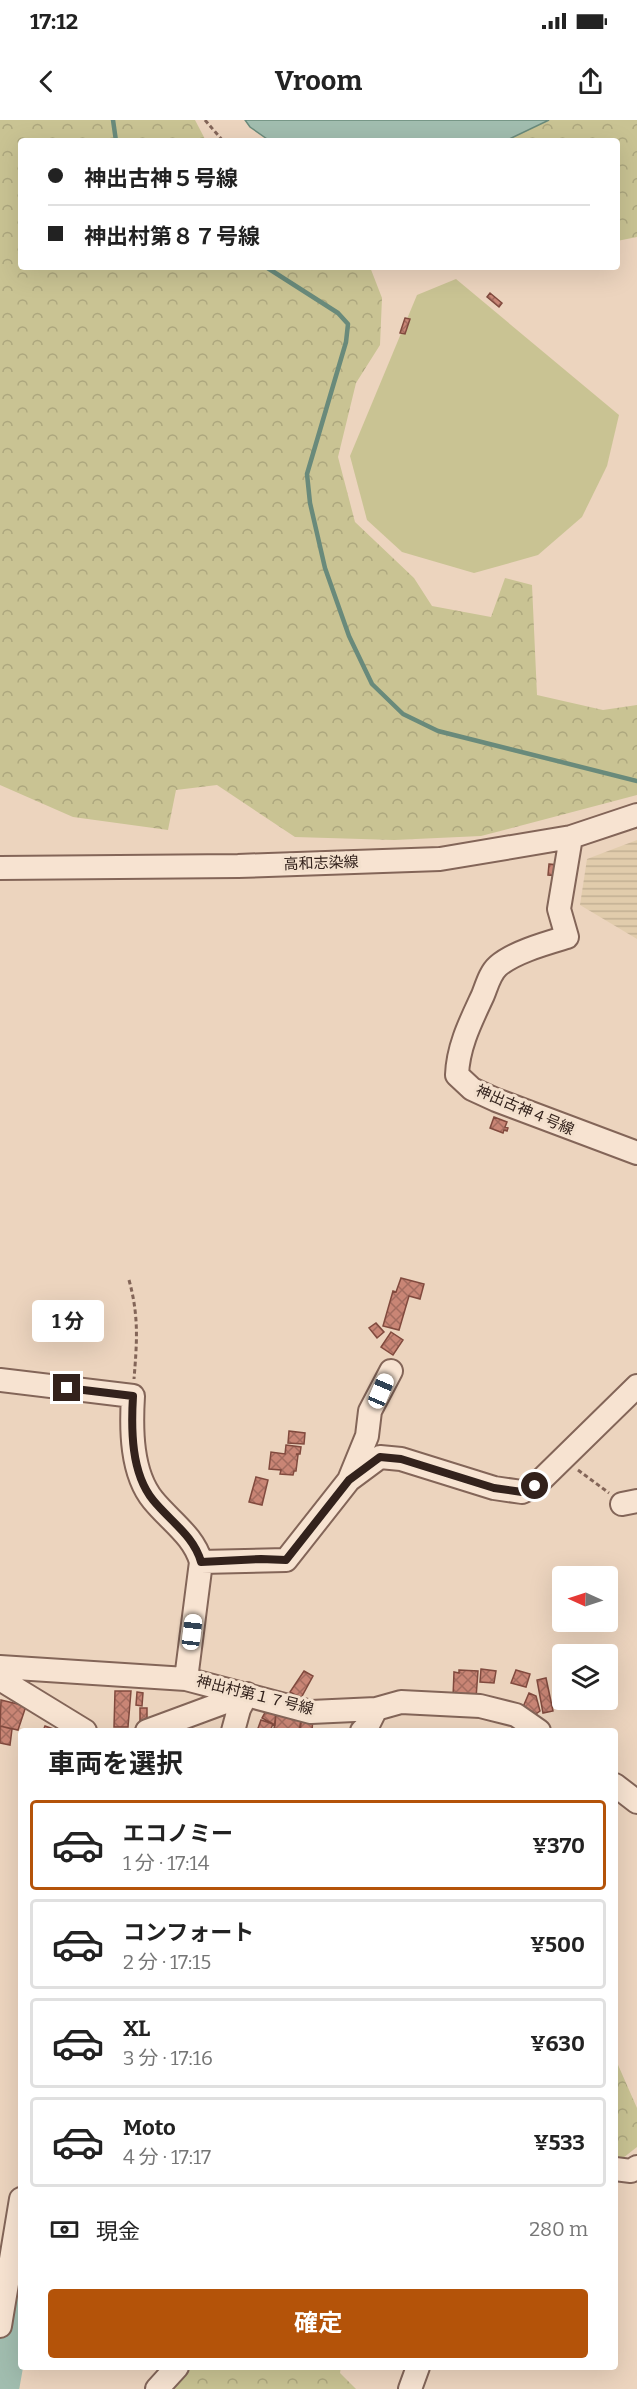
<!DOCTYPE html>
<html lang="ja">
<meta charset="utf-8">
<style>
body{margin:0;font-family:Bitter,"Noto Sans JP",serif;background:#f6f6f6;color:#222;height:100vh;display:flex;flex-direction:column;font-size:22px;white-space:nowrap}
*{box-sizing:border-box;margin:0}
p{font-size:20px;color:#767676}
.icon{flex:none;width:33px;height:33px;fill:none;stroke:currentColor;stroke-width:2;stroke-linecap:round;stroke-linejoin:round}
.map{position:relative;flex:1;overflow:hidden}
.drawer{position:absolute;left:18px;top:1608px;width:600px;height:642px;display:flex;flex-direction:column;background:#fff;border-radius:6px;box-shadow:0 6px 24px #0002}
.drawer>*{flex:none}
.banner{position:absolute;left:18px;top:18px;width:602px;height:132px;border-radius:6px;box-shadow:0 6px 24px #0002;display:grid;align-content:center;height:132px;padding:0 30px;background:#fff}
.needle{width:39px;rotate:273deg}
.fabs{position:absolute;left:552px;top:1446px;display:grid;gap:12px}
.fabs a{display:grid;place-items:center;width:66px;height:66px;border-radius:6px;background:#fff;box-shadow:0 6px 24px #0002;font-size:30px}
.end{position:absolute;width:27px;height:27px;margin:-14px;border:8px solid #33221c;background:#fff;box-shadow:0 0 0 3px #fff}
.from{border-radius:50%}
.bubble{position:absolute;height:42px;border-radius:6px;background:#fff;box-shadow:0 6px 24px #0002;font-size:20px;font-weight:700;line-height:42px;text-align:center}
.car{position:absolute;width:18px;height:36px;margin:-18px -9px;border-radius:8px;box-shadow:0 0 4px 2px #0007;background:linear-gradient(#fff 24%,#345 0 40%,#fff 0 76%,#345 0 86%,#fff 0)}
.banner b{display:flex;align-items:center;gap:21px;height:57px;font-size:22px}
.banner b+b{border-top:2px solid #e0e0e0}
.banner i{width:15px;height:15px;background:#222}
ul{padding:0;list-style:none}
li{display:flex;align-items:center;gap:18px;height:90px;margin:0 12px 9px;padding:0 18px;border:3px solid #e0e0e0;border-radius:6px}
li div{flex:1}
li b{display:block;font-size:22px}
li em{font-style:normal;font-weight:700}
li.active{border-color:#b45309}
li>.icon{width:54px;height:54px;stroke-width:1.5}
h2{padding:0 30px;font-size:27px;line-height:72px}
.pay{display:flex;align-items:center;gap:15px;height:66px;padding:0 30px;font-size:22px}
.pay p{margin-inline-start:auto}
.action{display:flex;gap:12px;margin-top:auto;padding:12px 30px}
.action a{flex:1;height:69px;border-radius:6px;background:#b45309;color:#fff;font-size:24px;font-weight:700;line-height:69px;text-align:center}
.status{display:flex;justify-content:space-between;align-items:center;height:42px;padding:0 30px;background:#fff;direction:ltr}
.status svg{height:16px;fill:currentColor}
header{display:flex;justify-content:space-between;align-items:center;height:78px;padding:0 30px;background:#fff;font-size:27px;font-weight:700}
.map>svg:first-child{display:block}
.farmland{fill:url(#farmland-rules)}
.grass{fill:#c9c393}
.forest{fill:url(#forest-crowns)}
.water{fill:#a1bdaf;stroke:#698a7b;stroke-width:1.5}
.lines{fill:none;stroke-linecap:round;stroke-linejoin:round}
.stream{stroke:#698a7b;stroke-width:4.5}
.river{stroke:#a1bdaf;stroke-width:28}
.building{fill:url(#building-cross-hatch);stroke:#814a3e;stroke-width:1.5}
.minor-casing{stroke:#836558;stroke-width:26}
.path{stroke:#836558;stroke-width:3;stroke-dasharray:4.5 3;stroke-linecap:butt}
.minor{stroke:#f7e3d1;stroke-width:22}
.route{stroke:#33221c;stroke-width:8}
.labels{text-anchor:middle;stroke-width:6;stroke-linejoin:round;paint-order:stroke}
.street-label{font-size:15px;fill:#33221c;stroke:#f3e0cd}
</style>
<div class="status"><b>17:12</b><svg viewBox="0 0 49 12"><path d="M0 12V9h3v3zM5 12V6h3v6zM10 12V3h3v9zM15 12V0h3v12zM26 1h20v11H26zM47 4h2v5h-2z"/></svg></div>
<header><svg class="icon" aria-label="back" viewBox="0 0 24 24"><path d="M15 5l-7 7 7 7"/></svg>Vroom<svg class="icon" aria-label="share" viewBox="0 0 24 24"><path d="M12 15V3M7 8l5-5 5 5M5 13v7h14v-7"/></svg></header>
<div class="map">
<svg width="637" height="2269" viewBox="0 0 637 2269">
<defs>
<pattern id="farmland-rules" width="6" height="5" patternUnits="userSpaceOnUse" patternTransform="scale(1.5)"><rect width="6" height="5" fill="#e1ccac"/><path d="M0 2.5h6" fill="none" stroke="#c2af93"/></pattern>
<pattern id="forest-crowns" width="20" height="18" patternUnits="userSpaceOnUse" patternTransform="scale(1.5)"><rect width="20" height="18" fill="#c9c393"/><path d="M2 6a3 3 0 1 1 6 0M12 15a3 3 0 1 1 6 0" fill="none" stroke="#ada77e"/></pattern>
<pattern id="building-cross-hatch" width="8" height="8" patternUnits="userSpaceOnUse" patternTransform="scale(1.5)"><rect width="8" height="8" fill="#c98575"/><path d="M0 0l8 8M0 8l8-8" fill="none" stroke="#a46c5f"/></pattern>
</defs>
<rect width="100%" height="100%" fill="#ecd4be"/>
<path class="farmland" d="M 637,720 L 637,819 L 580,785 L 587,739 Z"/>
<path class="grass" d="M 456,159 L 619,295 L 607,346 L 582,397 L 538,435 L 474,453 L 402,432 L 367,400 L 350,336 L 417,175 Z"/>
<path class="forest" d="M 0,0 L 195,0 L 206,21 L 21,21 L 21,147 L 370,147 L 382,178 L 380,225 L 356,263 L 338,337 L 355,402 L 414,458 L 432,486 L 491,497 L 505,458 L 532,465 L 537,575 L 603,590 L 637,585 L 637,675 L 481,716 L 394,720 L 295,717 L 217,665 L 176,670 L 168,710 L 73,697 L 0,665 Z
M 505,0 L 637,0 L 637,117 L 617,121 L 616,21 L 467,21 Z
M 615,1938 L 637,1988 L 637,2027 L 623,2038 L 615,2038 Z
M 182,2247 L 341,2247 L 340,2253 L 356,2269 L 168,2269 Z"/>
<path class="water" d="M 245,0 L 549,0 L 505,21 L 270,21 L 250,7 Z"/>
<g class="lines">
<path class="stream" d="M 113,0 L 116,21
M 266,147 L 338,193 L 348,204 L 346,222 L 307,354 L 310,383 L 325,448 L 349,516 L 372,564 L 403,594 L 438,611 L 637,661"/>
<path class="river" d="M 5,2269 L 21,2179"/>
</g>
<path class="building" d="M 490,173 L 502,183 L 499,187 L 487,177 Z
M 405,198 L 410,199 L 405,214 L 400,213 Z
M 549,744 L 559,745 L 558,756 L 548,755 Z
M 494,997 L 507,1002 L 505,1007 L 508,1008 L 507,1011 L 504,1010 L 503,1013 L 490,1008 Z
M 401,1158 L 424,1164 L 420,1179 L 409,1176 L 399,1210 L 383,1206 L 393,1171 L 396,1172 Z
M 376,1203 L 384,1212 L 377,1218 L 369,1208 Z
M 391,1212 L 403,1220 L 393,1235 L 381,1227 Z
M 289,1311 L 305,1313 L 304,1324 L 288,1323 Z
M 286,1325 L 301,1327 L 300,1334 L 296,1334 L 298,1335 L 296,1351 L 294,1351 L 293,1355 L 280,1354 L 281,1350 L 269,1349 L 271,1332 L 285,1334 Z
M 256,1357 L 268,1360 L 262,1385 L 249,1382 Z
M 481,1549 L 496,1551 L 494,1563 L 480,1562 Z
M 459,1550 L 478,1551 L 476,1578 L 453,1577 L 454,1552 L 459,1553 Z
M 516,1550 L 530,1554 L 526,1567 L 511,1563 Z
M 304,1551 L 313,1556 L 301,1578 L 290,1572 Z
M 546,1558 L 553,1591 L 543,1593 L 537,1560 Z
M 115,1571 L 131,1571 L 128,1607 L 114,1607 Z
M 137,1572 L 143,1573 L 142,1586 L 136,1585 Z
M 529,1573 L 536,1576 L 540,1591 L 533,1596 L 523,1587 Z
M 1,1580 L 26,1586 L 18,1610 L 0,1606 Z
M 140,1588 L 147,1588 L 147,1601 L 140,1601 Z
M 267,1589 L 276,1593 L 275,1605 L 262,1598 Z
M 276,1593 L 302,1595 L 299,1611 L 274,1609 Z
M 302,1596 L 313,1597 L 312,1611 L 300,1611 Z
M 261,1600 L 273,1604 L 270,1611 L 257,1611 Z
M 0,1606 L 12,1609 L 10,1625 L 0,1623 Z
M 45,1606 L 59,1611 L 43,1611 Z"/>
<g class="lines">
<g class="minor-casing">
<path id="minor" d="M 571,717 L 559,789 L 567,817 C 547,823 514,832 498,846 C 490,853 487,865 483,875 C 471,901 458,926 457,955 L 472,969 L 496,980 L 637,1033
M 0,748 L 238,746 L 440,739 L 571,717 L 637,695
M 0,1260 L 133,1276 C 131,1309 131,1353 153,1380 C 170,1401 194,1416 201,1442
M 349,1360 L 367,1316 L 370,1291 L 391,1251
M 622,1384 L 637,1381
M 0,1547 L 186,1559 L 311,1592 L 376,1589 L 401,1582 L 480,1586 L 516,1595 L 539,1611
M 0,1559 L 85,1611
M 186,1559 L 201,1442 L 286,1440 L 349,1360 L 380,1337 L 401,1339 L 494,1368 L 522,1372 L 535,1366 L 637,1266
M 147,1611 L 247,1574
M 233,1611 L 239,1589 L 247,1574
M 362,1611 L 368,1605 L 376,1589
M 615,1665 L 637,1682
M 615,2049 L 631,2051 L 637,2047
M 0,2206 L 21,2079
M 157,2269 L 177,2247
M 410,2269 L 418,2247"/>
</g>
<path class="path" d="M 205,0 L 223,21
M 129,1160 C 139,1196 137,1222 134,1259
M 578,1350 L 609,1373"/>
<use href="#minor" class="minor"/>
</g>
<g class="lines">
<path class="route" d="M 67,1268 L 133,1276 C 131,1309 131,1353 153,1380 C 170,1401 194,1416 201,1442 L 261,1439 L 286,1440 L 349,1360 L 380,1337 L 401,1339 L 494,1368 L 522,1372 L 535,1366"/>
</g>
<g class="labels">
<g class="street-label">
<text transform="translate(321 743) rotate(-2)" y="5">高和志染線</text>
<text transform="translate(525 990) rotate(23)" y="5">神出古神４号線</text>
<text transform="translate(255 1575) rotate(14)" y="5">神出村第１７号線</text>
</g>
</g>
</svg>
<div class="fabs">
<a><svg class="needle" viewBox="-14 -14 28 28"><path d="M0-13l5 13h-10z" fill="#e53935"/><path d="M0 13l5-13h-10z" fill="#767676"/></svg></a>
<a><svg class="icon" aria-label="layers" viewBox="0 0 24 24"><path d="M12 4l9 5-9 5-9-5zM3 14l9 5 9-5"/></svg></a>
</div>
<i class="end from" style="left:535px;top:1366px"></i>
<i class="end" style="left:67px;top:1268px"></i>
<div class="bubble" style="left:32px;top:1180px;width:72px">1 分</div>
<i class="car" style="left:381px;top:1271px;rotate:23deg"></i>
<i class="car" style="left:192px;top:1512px;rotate:7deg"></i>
<div class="banner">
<b><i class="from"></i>神出古神５号線</b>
<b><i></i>神出村第８７号線</b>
</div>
<section class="drawer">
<h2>車両を選択</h2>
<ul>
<li class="active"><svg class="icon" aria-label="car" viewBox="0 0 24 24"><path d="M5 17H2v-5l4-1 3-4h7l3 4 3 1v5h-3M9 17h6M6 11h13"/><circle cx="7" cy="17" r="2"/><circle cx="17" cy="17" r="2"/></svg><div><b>エコノミー</b><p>1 分 · 17:14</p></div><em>¥370</em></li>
<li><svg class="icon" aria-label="car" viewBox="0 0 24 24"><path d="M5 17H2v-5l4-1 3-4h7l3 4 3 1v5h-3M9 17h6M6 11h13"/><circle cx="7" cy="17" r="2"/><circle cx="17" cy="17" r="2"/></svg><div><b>コンフォート</b><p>2 分 · 17:15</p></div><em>¥500</em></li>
<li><svg class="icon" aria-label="car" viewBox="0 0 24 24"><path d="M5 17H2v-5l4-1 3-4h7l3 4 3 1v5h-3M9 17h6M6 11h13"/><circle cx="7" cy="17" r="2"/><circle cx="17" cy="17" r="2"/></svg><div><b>XL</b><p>3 分 · 17:16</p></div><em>¥630</em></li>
<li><svg class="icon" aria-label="car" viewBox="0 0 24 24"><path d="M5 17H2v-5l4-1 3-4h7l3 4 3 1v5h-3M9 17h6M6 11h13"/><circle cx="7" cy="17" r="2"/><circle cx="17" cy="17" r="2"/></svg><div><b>Moto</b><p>4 分 · 17:17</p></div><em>¥533</em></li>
</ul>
<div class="pay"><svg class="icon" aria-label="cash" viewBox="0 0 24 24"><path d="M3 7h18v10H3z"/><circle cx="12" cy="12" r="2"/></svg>現金<p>280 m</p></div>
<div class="action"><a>確定</a></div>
</section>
</div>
